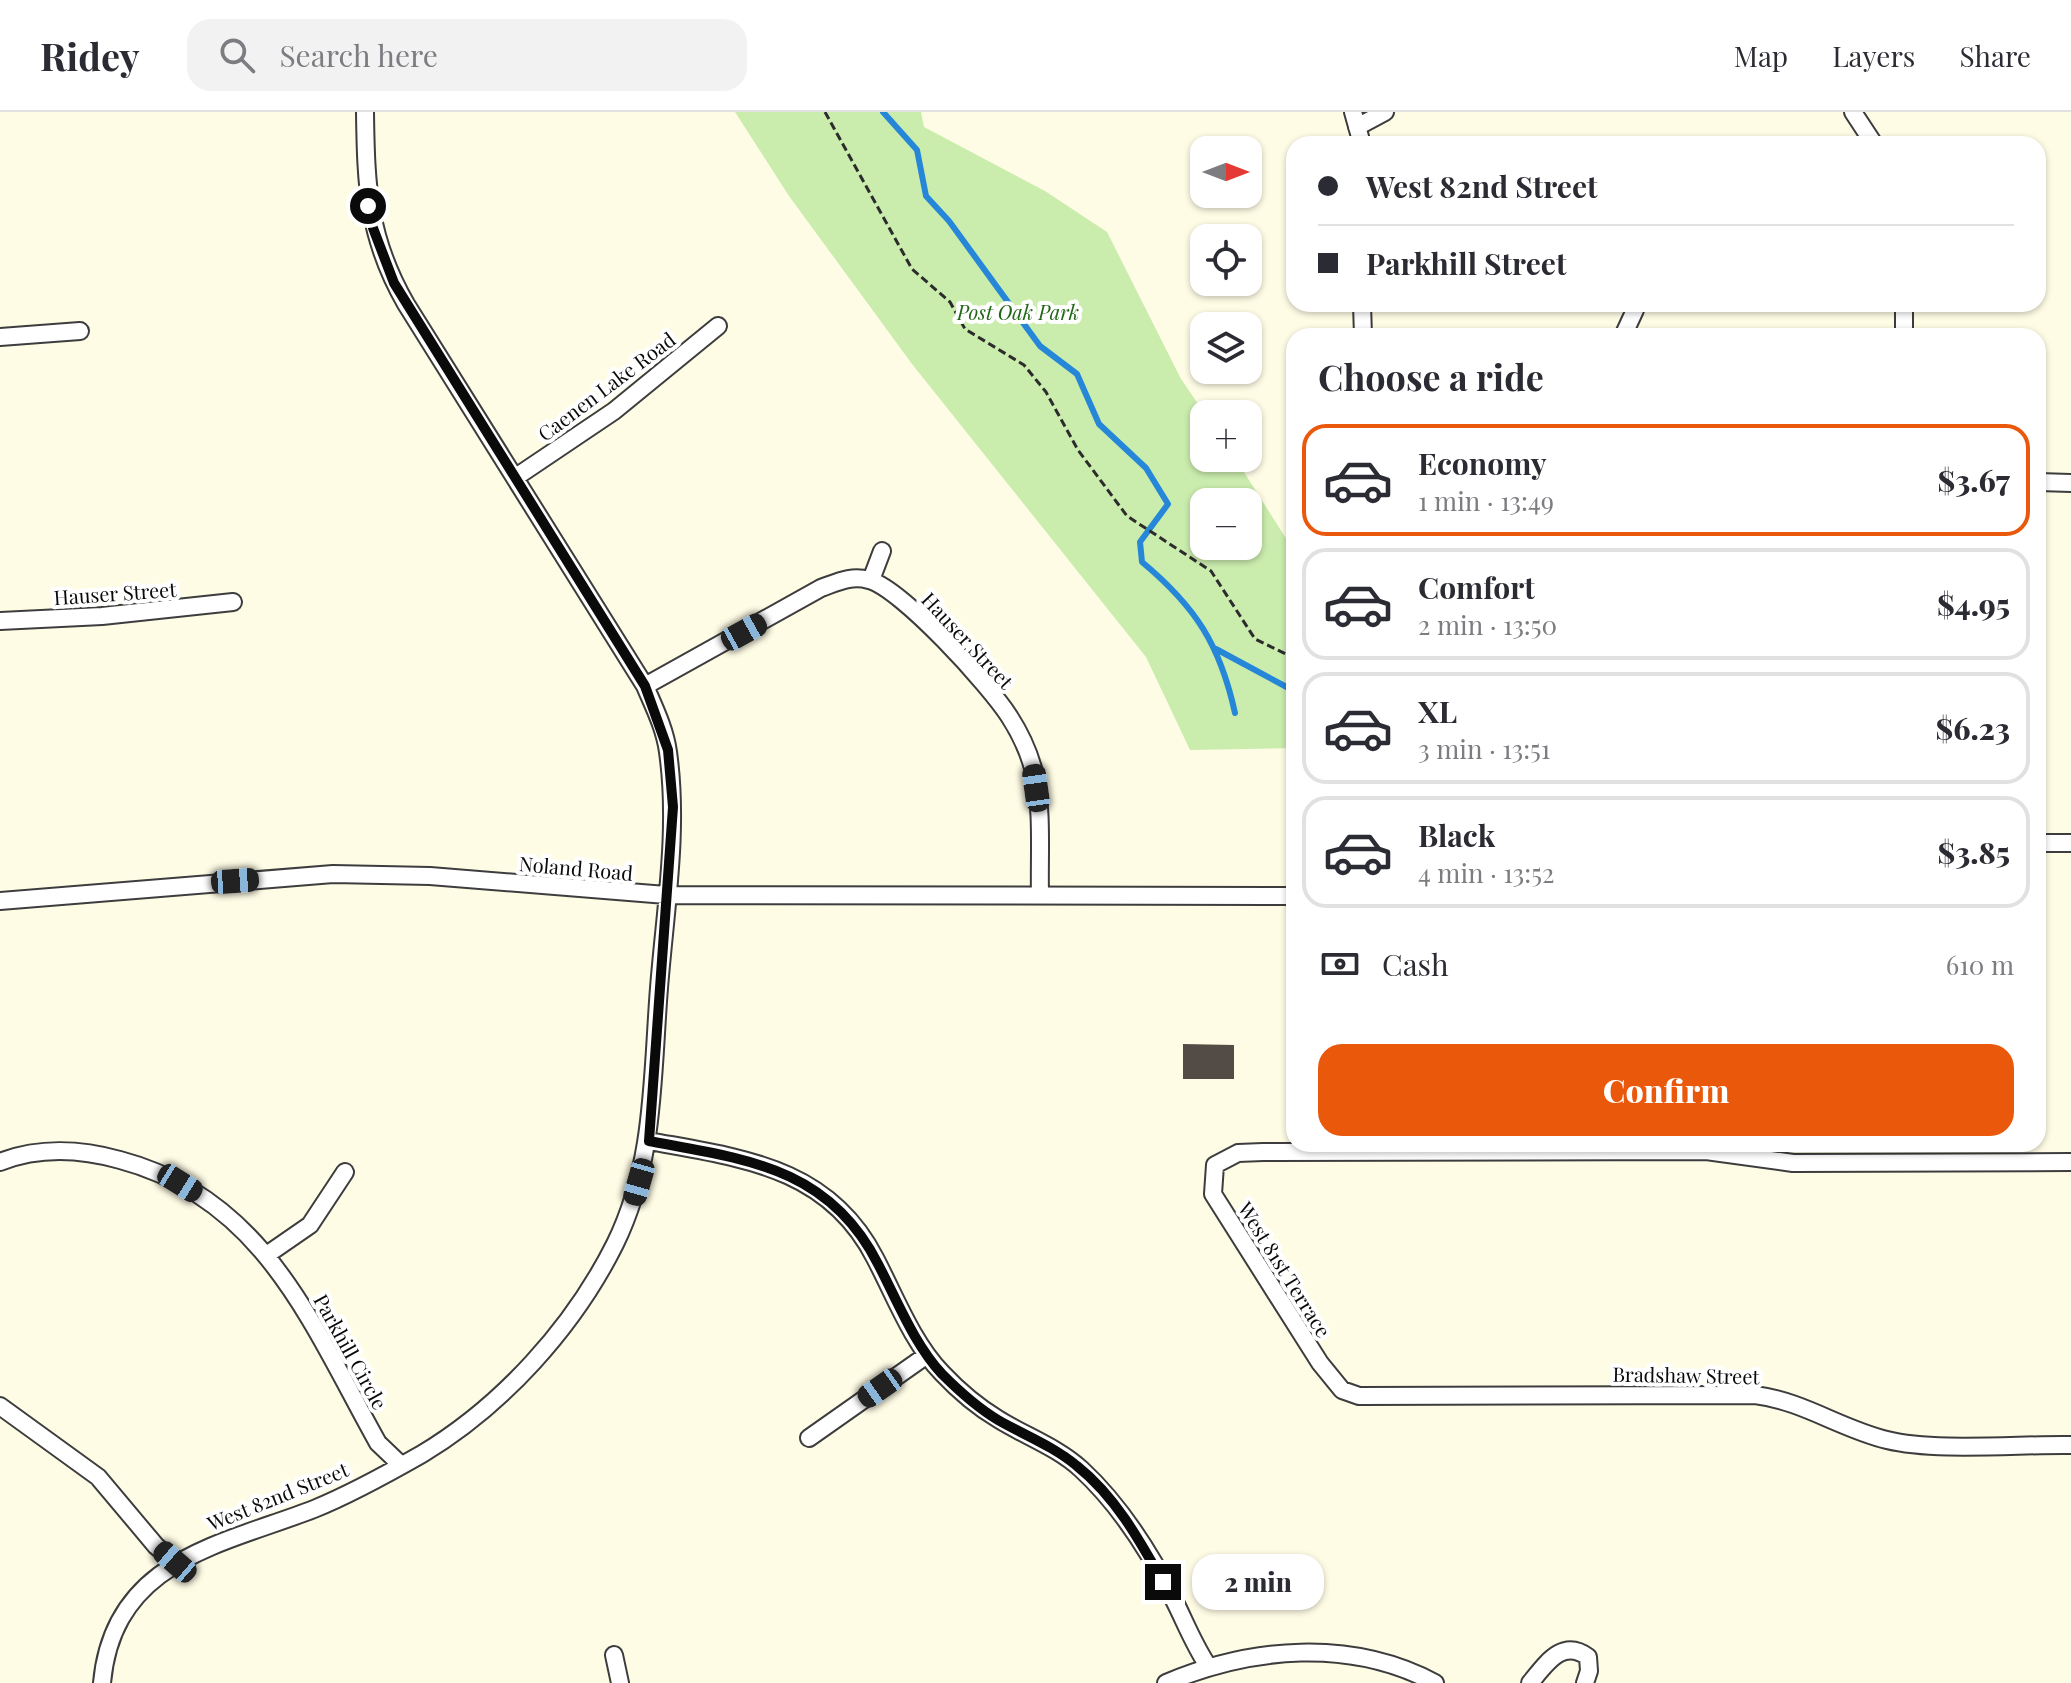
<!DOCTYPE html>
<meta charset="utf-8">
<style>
body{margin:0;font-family:"Playfair Display",serif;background:#f2f2f3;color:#2b2b33;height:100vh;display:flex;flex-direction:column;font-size:30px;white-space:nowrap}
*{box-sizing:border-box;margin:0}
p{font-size:26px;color:#7c7c81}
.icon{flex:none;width:44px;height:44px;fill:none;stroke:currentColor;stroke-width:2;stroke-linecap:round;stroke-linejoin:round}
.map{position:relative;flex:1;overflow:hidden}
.sheet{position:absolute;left:1286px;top:216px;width:760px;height:824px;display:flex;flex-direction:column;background:#fff;border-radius:24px;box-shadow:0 2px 6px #0004}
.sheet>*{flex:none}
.guide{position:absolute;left:1286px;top:24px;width:760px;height:176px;border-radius:24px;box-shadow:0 2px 6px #0004;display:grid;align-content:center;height:176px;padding:0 32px;background:#fff}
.needle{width:52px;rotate:90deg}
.controls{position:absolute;left:1190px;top:24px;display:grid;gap:16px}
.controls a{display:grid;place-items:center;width:72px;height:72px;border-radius:16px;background:#fff;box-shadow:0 2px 6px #0004;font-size:40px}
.end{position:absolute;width:36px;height:36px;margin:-18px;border:10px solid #0a0a0a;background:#fff;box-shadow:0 0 0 4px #fff}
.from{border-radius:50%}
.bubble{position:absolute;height:56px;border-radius:24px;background:#fff;box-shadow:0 2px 6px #0004;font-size:26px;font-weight:800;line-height:56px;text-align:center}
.car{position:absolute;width:24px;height:48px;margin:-24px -12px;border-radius:10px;box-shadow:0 0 6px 2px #0007;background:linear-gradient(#222 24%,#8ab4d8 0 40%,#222 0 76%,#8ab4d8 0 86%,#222 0)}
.guide b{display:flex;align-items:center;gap:28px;height:76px;font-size:30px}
.guide b+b{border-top:2px solid #e1e1e2}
.guide i{width:20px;height:20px;background:#2b2b33}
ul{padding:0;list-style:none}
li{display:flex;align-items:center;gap:24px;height:112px;margin:0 16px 12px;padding:0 16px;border:4px solid #e1e1e2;border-radius:24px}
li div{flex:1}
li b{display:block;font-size:30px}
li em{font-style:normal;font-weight:800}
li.on{border-color:#ea580c}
li>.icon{width:72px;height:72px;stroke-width:1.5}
h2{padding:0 32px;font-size:36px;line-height:96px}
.pay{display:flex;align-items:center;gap:20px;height:88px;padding:0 32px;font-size:30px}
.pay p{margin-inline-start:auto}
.action{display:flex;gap:16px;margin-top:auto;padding:16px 32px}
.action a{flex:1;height:92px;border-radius:24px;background:#ea580c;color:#fff;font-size:32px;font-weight:800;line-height:92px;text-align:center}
header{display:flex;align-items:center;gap:48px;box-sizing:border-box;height:112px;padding:0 40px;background:#fff;border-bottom:2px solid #e1e1e2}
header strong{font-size:38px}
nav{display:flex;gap:44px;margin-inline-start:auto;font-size:28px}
.search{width:560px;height:72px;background:#f2f2f3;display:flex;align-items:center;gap:20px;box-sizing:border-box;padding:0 28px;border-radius:24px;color:#7c7c81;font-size:30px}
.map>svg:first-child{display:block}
.green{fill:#caecad;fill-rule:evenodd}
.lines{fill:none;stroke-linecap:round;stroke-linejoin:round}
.stream{stroke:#2687d9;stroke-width:6}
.building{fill:#534b45}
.minor-casing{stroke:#3d3d3d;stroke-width:20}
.path{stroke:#2c2c2c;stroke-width:3;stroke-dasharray:8 4;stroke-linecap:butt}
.minor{stroke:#fff;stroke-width:16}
.route{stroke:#0a0a0a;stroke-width:10}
.labels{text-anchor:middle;stroke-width:8;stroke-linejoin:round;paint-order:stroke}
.park-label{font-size:20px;font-style:italic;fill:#216616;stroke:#fff}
.street-label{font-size:20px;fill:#0a0a0a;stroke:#fff}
</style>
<header>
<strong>Ridey</strong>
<div class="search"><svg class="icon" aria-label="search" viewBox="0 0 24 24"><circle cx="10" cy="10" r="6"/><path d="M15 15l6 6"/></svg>Search here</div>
<nav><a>Map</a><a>Layers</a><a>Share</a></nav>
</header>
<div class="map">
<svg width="2071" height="1571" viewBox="0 0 2071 1571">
<rect width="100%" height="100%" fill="#fffce6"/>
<path class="green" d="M 735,0 L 921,0 L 924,15 L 1045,79 L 1107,120 L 1181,267 L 1205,302 L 1204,346 L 1235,346 L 1294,439 L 1294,636 L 1190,638 L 1146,545 L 912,252 L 789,84 ZM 1204,390 L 1248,390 L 1248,434 L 1204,434 Z"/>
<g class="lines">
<path class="stream" d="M 883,0 L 917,38 L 926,84 L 949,109 L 1040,234 L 1077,262 L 1099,312 L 1146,356 L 1168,392 L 1140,430 L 1142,450 C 1196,495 1220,533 1235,601
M 1216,537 L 1294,579"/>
</g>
<path class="building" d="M 1183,932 L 1234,933 L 1234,967 L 1183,967 Z"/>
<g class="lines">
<g class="minor-casing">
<path id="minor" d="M 1353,0 L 1362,32
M 1853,0 L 1874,32
M 1357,15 L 1385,0
M 1362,192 L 1363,224
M 1904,192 L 1904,224
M 1623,224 L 1635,198
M 0,225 L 80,219
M 516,365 L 614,299 L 718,214
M 2038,370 L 2071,371
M 871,468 L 882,439
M 0,509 L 102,504 L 233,490
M 645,574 L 821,476 C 838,470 851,463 869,468 C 901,476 990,574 1009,604 C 1020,621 1029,640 1034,660 C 1043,699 1039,743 1040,783
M 2038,731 L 2071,731
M 0,789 L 333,762 L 430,764 L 666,783 L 1294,784
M 649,1029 C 740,1046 828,1054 875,1146 C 895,1184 912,1230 942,1261 C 958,1278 978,1295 998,1307 C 1025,1324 1057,1335 1081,1357 C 1120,1393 1151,1442 1175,1490 C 1186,1512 1194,1533 1208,1554
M 0,1050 C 38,1035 81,1037 120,1048 C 264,1086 312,1213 378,1331 L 401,1353
M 2071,1050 L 1793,1051 L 1706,1039 L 1263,1040 L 1238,1041 L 1215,1053 L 1213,1082 L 1320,1251 L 1342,1278 L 1359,1284 L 1755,1283 C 1803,1289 1841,1317 1887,1328 C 1935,1340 2020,1332 2071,1333
M 268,1142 L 310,1113 L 345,1060
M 0,1294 L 98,1365 L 156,1434 L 175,1450
M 809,1326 L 927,1243
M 614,1543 L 620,1571
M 102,1571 C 113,1448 221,1433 314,1397 C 351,1382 387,1362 422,1342 C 502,1294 573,1216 615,1132 C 655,1051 652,964 659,876 C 665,799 679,718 668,640 C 665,617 654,595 645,574 L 406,192 C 368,126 366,75 365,0
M 1166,1571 C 1251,1535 1351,1526 1435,1571
M 1530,1571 C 1546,1552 1562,1526 1588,1545 L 1589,1559 L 1585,1571"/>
</g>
<path class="path" d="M 825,0 L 912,157 L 950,190 L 965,217 L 1024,253 L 1046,280 L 1078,338 L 1127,404 L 1211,459 L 1255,527 L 1294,546"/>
<use href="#minor" class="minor"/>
</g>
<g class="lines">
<path class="route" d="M 368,94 L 373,116 L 394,171 L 645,574 L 668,638 L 673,695 L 649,1029 C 745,1047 829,1055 878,1152 C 897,1188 914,1232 942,1262 C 959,1279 978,1296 998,1308 C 1024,1323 1053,1334 1077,1354 C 1115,1384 1140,1429 1163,1470"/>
</g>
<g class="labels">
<g class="park-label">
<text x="1018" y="208">Post Oak Park</text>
</g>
<g class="street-label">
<text transform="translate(607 275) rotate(-37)" y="7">Caenen Lake Road</text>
<text transform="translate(115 482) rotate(-4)" y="7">Hauser Street</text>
<text transform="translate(967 529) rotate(47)" y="7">Hauser Street</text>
<text transform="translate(576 757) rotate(5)" y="7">Noland Road</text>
<text transform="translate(1284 1158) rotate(58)" y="7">West 81st Terrace</text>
<text transform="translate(350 1240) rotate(61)" y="7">Parkhill Circle</text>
<text transform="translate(1686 1264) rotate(1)" y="7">Bradshaw Street</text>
<text transform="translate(278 1385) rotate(-22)" y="7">West 82nd Street</text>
</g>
</g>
</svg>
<div class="controls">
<a><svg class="needle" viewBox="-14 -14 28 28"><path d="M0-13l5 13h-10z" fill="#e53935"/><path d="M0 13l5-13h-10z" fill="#7c7c81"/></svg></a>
<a><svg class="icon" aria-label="locate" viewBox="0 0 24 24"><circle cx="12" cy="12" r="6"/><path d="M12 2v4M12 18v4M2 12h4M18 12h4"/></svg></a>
<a><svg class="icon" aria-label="layers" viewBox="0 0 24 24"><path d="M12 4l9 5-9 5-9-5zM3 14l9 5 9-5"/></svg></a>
<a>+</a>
<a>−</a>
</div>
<i class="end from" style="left:368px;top:94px"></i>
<i class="end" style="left:1163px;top:1470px"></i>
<div class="bubble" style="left:1192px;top:1442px;width:132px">2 min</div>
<i class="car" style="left:744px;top:520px;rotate:61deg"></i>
<i class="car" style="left:1036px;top:676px;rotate:352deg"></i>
<i class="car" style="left:235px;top:769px;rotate:86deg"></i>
<i class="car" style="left:639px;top:1070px;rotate:196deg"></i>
<i class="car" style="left:180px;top:1071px;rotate:122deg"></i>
<i class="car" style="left:880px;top:1276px;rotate:235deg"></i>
<i class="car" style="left:175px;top:1450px;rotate:311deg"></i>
<div class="guide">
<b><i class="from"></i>West 82nd Street</b>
<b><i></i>Parkhill Street</b>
</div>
<section class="sheet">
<h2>Choose a ride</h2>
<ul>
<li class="on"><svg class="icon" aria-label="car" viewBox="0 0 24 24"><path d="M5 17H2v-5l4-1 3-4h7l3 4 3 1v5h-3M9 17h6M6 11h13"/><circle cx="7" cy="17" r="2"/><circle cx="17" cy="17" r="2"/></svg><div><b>Economy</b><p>1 min · 13:49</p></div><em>$3.67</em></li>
<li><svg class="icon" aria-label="car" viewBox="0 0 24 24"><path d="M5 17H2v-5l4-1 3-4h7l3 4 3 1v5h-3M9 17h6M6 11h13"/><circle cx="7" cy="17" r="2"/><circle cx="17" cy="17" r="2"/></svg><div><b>Comfort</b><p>2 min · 13:50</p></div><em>$4.95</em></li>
<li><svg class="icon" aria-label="car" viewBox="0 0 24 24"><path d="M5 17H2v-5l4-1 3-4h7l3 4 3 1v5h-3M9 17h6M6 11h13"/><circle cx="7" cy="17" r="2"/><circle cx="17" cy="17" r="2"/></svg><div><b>XL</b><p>3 min · 13:51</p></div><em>$6.23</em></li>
<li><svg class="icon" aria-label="car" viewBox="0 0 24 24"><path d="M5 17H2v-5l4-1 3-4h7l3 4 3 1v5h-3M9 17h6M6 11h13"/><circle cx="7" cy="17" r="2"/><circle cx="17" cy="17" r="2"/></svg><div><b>Black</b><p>4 min · 13:52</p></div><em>$3.85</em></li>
</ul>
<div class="pay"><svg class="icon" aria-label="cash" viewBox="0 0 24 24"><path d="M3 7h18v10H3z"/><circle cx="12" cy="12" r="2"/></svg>Cash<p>610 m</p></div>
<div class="action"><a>Confirm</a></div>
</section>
</div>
